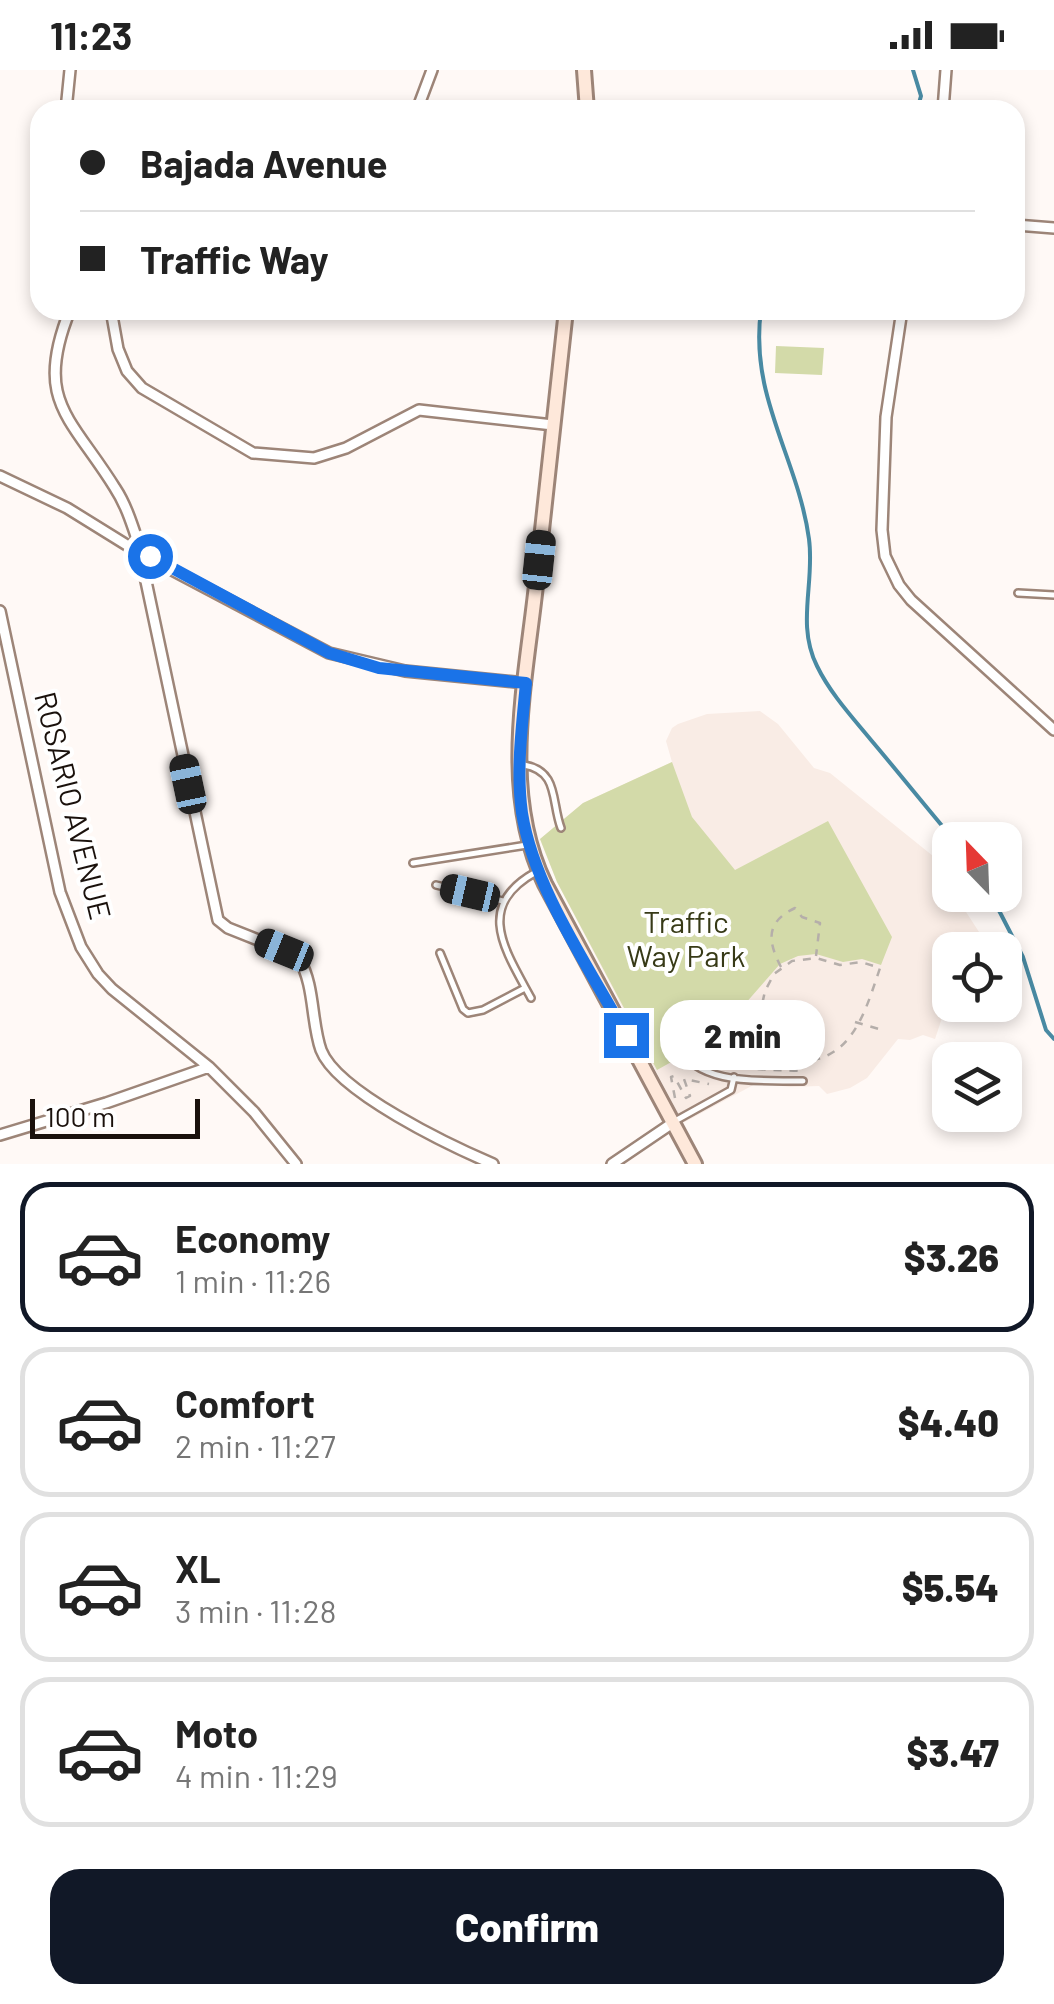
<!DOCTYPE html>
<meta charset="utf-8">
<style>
body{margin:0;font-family:Barlow,sans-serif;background:#f6f6f6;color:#222;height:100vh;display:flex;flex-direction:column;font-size:38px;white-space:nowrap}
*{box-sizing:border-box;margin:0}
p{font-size:32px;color:#767676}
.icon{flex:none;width:55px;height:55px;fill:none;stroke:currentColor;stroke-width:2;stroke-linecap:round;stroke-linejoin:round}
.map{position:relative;height:1094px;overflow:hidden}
.panel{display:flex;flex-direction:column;background:#fff;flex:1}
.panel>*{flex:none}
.hud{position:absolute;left:30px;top:30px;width:995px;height:220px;border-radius:30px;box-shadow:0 5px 15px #0003;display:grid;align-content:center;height:220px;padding:0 50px;background:#fff}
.needle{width:65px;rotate:337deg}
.tools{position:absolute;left:932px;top:752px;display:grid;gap:20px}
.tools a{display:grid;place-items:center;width:90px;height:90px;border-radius:20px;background:#fff;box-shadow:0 5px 15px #0003;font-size:50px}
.scale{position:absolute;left:30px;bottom:25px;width:170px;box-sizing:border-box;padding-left:10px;border:5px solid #1a110c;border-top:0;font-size:28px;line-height:35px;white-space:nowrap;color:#1a110c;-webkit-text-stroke:8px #fff;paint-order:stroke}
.end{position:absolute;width:45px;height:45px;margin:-22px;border:12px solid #1a73e8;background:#fff;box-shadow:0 0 0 5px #fff}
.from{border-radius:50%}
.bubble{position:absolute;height:70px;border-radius:30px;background:#fff;box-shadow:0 5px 15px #0003;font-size:32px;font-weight:800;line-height:70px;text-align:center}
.car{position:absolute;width:30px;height:60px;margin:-30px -15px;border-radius:12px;box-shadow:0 0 8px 2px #0007;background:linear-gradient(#222 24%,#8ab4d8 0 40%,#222 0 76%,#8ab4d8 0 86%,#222 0)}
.hud b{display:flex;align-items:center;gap:35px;height:95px;font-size:38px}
.hud b+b{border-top:2px solid #e0e0e0}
.hud i{width:25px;height:25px;background:#222}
ul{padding:18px 0 0;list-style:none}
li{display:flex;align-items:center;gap:30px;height:150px;margin:0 20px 15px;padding:0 30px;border:5px solid #e0e0e0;border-radius:30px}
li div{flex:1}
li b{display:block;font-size:38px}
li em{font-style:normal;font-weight:800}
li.on{border-color:#111827}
li>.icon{width:90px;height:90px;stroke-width:1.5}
.primary-button{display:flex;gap:20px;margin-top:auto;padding:20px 50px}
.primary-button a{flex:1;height:115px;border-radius:30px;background:#111827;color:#fff;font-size:40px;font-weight:800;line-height:115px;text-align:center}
.status{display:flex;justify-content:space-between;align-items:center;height:70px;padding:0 50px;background:#fff;direction:ltr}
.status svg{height:28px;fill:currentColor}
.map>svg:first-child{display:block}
.built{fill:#f9ece5}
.green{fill:#d3daa9}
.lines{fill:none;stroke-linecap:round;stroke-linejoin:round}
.stream{stroke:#498aa3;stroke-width:4}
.lane-casing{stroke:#9d8578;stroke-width:10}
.street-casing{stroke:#9d8578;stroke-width:14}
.secondary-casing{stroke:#9d8578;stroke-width:18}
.path{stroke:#b5aeaa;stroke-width:2.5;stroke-dasharray:8 8;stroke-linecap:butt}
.lane{stroke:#fff;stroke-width:5}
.street{stroke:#fff;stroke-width:9}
.secondary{stroke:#fee8da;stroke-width:12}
.route{stroke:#1a73e8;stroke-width:12}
.labels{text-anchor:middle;stroke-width:8;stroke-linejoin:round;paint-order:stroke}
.street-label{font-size:30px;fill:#1a110c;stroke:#fff}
.park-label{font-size:30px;fill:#373a17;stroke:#fff}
</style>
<div class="status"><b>11:23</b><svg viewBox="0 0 49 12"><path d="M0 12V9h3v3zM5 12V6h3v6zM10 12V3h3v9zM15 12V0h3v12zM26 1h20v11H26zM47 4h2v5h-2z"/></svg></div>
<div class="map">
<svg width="1054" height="1094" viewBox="0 0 1054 1094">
<rect width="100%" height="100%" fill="#fff9f6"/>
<path class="built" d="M 760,641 L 778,654 L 814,698 L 830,703 L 933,786 L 932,803 L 947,828 L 955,825 L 981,865 L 984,880 L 950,880 L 950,924 L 935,969 L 923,965 L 910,970 L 898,969 L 867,1008 L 850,1018 L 827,1024 L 819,1016 L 790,1017 L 757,1013 L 683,1053 L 557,812 L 540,769 L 583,733 L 672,692 L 666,671 L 672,658 L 678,654 L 707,644 Z"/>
<path class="green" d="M 776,276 L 824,278 L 822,305 L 775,303 Z
M 672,692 L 692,747 L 735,800 L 828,751 L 892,867 L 881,895 L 862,889 L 843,892 L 816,884 L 798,886 L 780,894 L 716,967 L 657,1000 L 557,812 L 540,769 L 583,733 Z
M727 979a17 17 0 1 1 34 0a17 17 0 1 1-34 0Z"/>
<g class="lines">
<path class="stream" d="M 913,0 L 921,26 L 917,40
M 761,240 C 749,327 798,388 809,469 C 815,513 796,554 817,596 C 830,623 852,647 871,670 C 899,703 926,737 954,770
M 991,825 L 1023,887 L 1046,960 L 1054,969"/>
<g class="lane-casing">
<path id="lane" d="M 1018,523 L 1054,525
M 524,695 C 559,701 551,731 561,758
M 413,793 L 527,775
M 436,815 L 503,831
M 440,883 L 463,939 L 468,943 L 483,940 L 525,918
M 531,928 C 505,880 474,836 536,802
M 678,975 C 697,1017 764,1010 803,1011
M 675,1051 L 731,1020 L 734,1007"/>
</g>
<g class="street-casing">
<path id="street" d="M 66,40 L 70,0
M 417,40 L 432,0
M 943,40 L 946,0
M 1015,155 L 1054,158
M 70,240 C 33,331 71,347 115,418 C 125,433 131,451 137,469 L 218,850 L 228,858 L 291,883 L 299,889 C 315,915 311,952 321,980 C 337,1022 451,1076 493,1094
M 111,240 L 118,279 L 127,301 L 142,318 L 253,383 L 314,388 L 346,378 L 419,340 L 553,355
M 902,240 L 886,347 L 882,460 L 885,486 L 899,515 L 911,530 L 1054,660
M 0,406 L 67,438 L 138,482 L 329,583 L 405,601 L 526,613
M 0,541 L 60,822 L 81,877 L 98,904 L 112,919 L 209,997 L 254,1042 L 296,1094
M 0,1065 L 106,1033 L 209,997
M 612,1094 L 674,1052"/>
</g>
<g class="secondary-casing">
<path id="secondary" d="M 584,0 L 587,40
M 566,240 C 556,329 547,417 537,506 C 527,606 499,719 545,814 L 695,1094"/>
</g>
<path class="path" d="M 781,897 C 767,870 766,852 795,838 L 802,847 L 820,853 L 816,886
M 855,952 L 879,959
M 754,963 C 766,972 764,982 762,996
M 698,980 C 714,1002 774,999 801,1001 L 802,991 C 853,990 866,939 880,898 L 861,892 L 840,895 L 816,888 L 792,891 L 774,904 L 765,921 L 757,958 L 753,962 C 731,956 720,975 728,994
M 675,1028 L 671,1007 L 674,1006 L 686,1028 L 690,1026 L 684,1009 L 709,1014"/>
<use href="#lane" class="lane"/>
<use href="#street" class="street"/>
<use href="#secondary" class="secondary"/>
</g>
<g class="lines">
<path class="route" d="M 150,486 L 329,583 L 379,598 L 526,613 C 522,656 516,700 522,743 C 534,819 589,897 626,965"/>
</g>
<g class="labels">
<g class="street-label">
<text transform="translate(72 736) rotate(76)" y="10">ROSARIO AVENUE</text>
</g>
<g class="park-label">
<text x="686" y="863">Traffic<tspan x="686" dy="34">Way Park</tspan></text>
</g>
</g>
</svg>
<div class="tools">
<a><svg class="needle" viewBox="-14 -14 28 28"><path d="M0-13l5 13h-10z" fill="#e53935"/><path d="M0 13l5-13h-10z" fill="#767676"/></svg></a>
<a><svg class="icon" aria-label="locate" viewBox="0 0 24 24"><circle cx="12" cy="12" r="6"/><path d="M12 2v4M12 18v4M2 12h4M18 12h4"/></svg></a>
<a><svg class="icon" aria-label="layers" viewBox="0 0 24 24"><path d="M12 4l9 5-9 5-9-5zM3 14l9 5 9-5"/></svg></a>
</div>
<div class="scale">100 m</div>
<i class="end from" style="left:150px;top:486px"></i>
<i class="end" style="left:626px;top:965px"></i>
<div class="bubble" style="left:660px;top:930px;width:165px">2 min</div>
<i class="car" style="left:539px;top:490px;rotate:6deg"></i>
<i class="car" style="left:188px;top:714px;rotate:348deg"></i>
<i class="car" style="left:470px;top:823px;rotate:283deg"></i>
<i class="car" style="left:284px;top:880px;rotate:292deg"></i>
<div class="hud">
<b><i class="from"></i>Bajada Avenue</b>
<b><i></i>Traffic Way</b>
</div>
</div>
<section class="panel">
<ul>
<li class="on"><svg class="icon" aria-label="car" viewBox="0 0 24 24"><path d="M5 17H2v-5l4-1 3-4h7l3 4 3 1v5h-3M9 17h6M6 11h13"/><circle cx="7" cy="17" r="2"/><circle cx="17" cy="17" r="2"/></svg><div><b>Economy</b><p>1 min · 11:26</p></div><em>$3.26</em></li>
<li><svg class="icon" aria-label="car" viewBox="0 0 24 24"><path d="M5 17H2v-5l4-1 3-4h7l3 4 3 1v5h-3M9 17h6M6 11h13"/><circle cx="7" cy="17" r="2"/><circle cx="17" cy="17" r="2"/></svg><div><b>Comfort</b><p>2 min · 11:27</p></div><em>$4.40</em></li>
<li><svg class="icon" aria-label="car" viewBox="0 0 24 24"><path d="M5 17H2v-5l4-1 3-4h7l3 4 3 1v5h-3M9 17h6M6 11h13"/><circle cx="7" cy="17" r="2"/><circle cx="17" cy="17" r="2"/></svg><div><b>XL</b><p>3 min · 11:28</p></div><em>$5.54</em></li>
<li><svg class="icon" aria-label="car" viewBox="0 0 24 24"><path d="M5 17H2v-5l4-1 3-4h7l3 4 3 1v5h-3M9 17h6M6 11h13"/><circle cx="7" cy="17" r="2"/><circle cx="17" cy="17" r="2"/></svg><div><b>Moto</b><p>4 min · 11:29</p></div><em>$3.47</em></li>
</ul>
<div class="primary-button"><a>Confirm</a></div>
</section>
